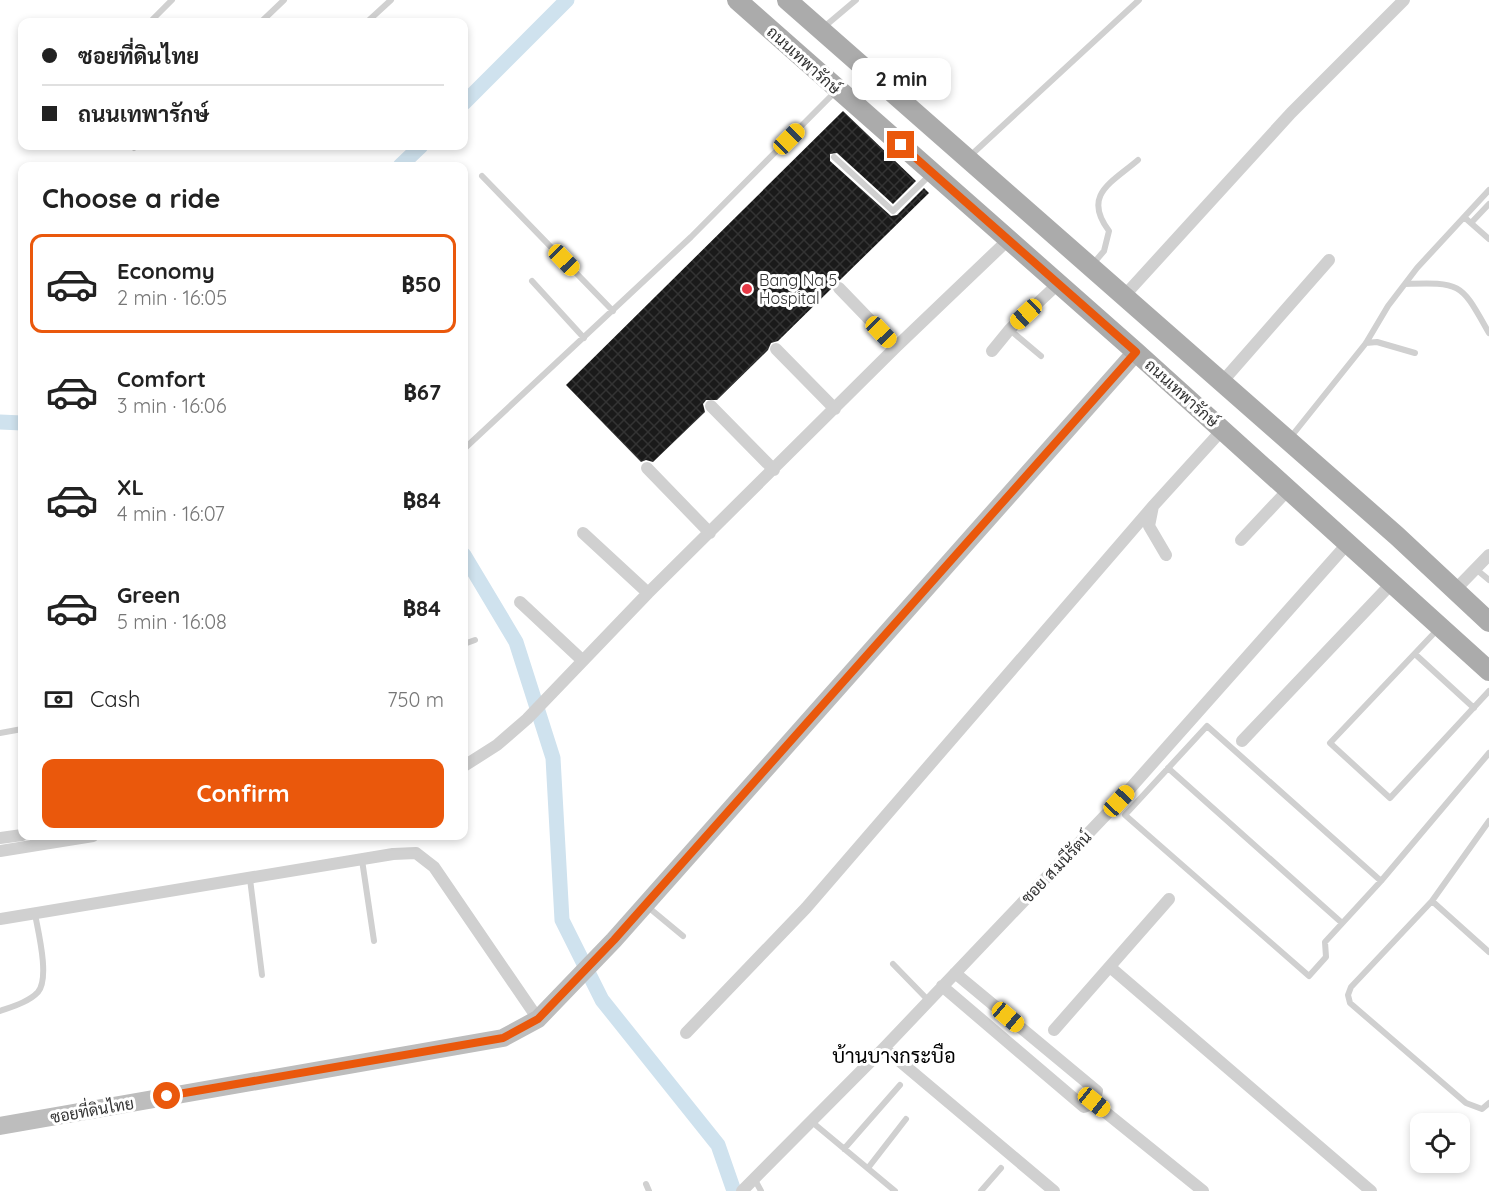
<!DOCTYPE html>
<meta charset="utf-8">
<style>
body{margin:0;font-family:Quicksand,Sarabun,sans-serif;background:#f2f2f2;color:#222;height:100vh;display:flex;flex-direction:column;font-size:22px;white-space:nowrap}
*{box-sizing:border-box;margin:0}
p{font-size:20px;color:#767676}
.icon{flex:none;width:33px;height:33px;fill:none;stroke:currentColor;stroke-width:2;stroke-linecap:round;stroke-linejoin:round}
.map{position:relative;flex:1;overflow:hidden}
.sheet{position:absolute;left:18px;top:162px;width:450px;height:678px;display:flex;flex-direction:column;background:#fff;border-radius:12px;box-shadow:0 3px 9px #0003}
.sheet>*{flex:none}
.guide{position:absolute;left:18px;top:18px;width:450px;height:132px;border-radius:12px;box-shadow:0 3px 9px #0003;display:grid;align-content:center;height:132px;padding:0 24px;background:#fff}
.tools{position:absolute;left:1410px;top:1113px;display:grid;gap:12px}
.tools a{display:grid;place-items:center;width:60px;height:60px;border-radius:12px;background:#fff;box-shadow:0 3px 9px #0003;font-size:30px}
.end{position:absolute;width:27px;height:27px;margin:-14px;border:8px solid #ea580c;background:#fff;box-shadow:0 0 0 3px #fff}
.from{border-radius:50%}
.bubble{position:absolute;height:42px;border-radius:12px;background:#fff;box-shadow:0 3px 9px #0003;font-size:20px;font-weight:800;line-height:42px;text-align:center}
.car{position:absolute;width:18px;height:36px;margin:-18px -9px;border-radius:8px;box-shadow:0 0 4px 2px #0007;background:linear-gradient(#f5c518 24%,#345 0 40%,#f5c518 0 76%,#345 0 86%,#f5c518 0)}
.guide b{display:flex;align-items:center;gap:21px;height:57px;font-size:22px}
.guide b+b{border-top:2px solid #e0e0e0}
.guide i{width:15px;height:15px;background:#222}
ul{padding:0;list-style:none}
li{display:flex;align-items:center;gap:18px;height:99px;margin:0 12px 9px;padding:0 12px;border:3px solid transparent;border-radius:12px}
li div{flex:1}
li b{display:block;font-size:22px}
li em{font-style:normal;font-weight:800}
li.active{border-color:#ea580c}
li>.icon{width:54px;height:54px;stroke-width:1.5}
h2{padding:0 24px;font-size:27px;line-height:72px}
.pay{display:flex;align-items:center;gap:15px;height:66px;padding:0 24px;font-size:22px}
.pay p{margin-inline-start:auto}
.action{display:flex;gap:12px;margin-top:auto;padding:12px 24px}
.action a{flex:1;height:69px;border-radius:12px;background:#ea580c;color:#fff;font-size:24px;font-weight:800;line-height:69px;text-align:center}
.map>svg:first-child{display:block}
.lines{fill:none;stroke-linecap:round;stroke-linejoin:round}
.canal{stroke:#cfe2ee;stroke-width:15}
.building{fill:url(#building-cross-hatch)}
.lane{stroke:#d0d0d0;stroke-width:6}
.street{stroke:#d0d0d0;stroke-width:12}
.secondary{stroke:#bdbdbd;stroke-width:18}
.primary{stroke:#ababab;stroke-width:20}
.route{stroke:#ea580c;stroke-width:8}
.poi-dot{fill:#e63946;stroke:#fff;stroke-width:2}
.labels{text-anchor:middle;stroke-width:6;stroke-linejoin:round;paint-order:stroke}
.street-label{font-size:16px;fill:#333;stroke:#fff}
.poi-label{font-size:16px;fill:#333;stroke:#fff;text-anchor:start}
.quarter-label{font-size:20px;fill:#000;stroke:#fff}
</style>
<div class="map">
<svg width="1489" height="1191" viewBox="0 0 1489 1191">
<defs>
<pattern id="building-cross-hatch" width="8" height="8" patternUnits="userSpaceOnUse" patternTransform="scale(1.5)"><rect width="8" height="8" fill="#1a1a1a"/><path d="M0 0l8 8M0 8l8-8" fill="none" stroke="#333"/></pattern>
</defs>
<rect width="100%" height="100%" fill="#fff"/>
<g class="lines">
<path class="canal" d="M 464,103 L 567,0
M 400,166 L 421,146
M 0,422 L 22,423
M 464,555 L 516,642 L 553,758 L 562,920 L 602,1000 L 718,1145 L 734,1191"/>
</g>
<path class="building" d="M 843,111 L 916,181 L 893,204 L 837,153 L 830,154 L 830,161 L 891,216 L 897,215 L 924,188 L 929,193 L 840,280 L 833,283 L 831,289 L 778,341 L 771,343 L 768,350 L 717,400 L 706,400 L 703,404 L 705,412 L 653,462 L 646,460 L 641,462 L 566,385 Z"/>
<g class="lines">
<path class="lane" d="M 150,22 L 172,0
M 261,22 L 284,0
M 367,22 L 391,0
M 824,27 L 856,0
M 134,148 L 136,146
M 970,156 L 1139,0
M 834,157 L 893,211 L 930,175
M 482,176 L 613,311
M 1464,217 L 1489,239
M 1471,223 L 1489,204
M 1092,265 L 1104,251 L 1109,231 C 1082,195 1111,183 1138,160
M 532,281 L 584,338
M 1405,284 C 1463,282 1461,284 1489,333
M 1010,330 L 1041,356
M 1366,343 L 1377,342 L 1415,353
M 1290,438 L 1366,343 L 1388,306 L 1417,268 L 1489,190
M 464,449 L 691,237 L 835,92
M 1477,570 L 1489,580
M 1438,629 L 1330,743 L 1390,798 L 1489,691
M 464,644 L 475,640
M 1415,654 L 1474,708
M 0,733 L 22,729
M 1168,768 L 1342,923
M 1489,821 L 1432,901 L 1489,952
M 362,860 L 374,941
M 250,879 L 262,975
M 1381,881 L 1207,726 L 1125,815 L 1309,976 L 1326,957 L 1325,942 L 1381,881 L 1489,753
M 1432,901 L 1351,987 L 1348,995 L 1350,1003 L 1466,1103 L 1482,1109 L 1489,1103
M 648,907 L 683,936
M 893,964 L 928,1000
M 0,1011 C 11,1007 29,1002 38,992 C 50,978 38,931 35,914
M 812,1122 L 895,1191
M 844,1149 L 900,1085
M 868,1168 L 906,1119
M 755,1180 L 761,1191
M 646,1184 L 649,1191
M 981,1191 L 1001,1168"/>
<path class="street" d="M 839,288 L 896,347
M 1125,295 L 1291,113 L 1404,0
M 776,349 L 835,409
M 992,351 L 1010,329 L 1059,283
M 1222,382 L 1329,260
M 711,406 L 774,470
M 647,468 L 710,533
M 1153,506 L 1149,526 L 1166,555
M 583,533 L 648,593
M 1241,540 L 1288,490
M 1454,591 L 1489,555
M 520,602 L 583,661
M 1242,741 L 1393,582
M 464,766 L 497,745 L 527,719 L 648,593 L 896,347 L 1008,240
M 0,838 L 22,835
M 0,851 L 93,836
M 0,919 L 393,854 L 416,853 L 434,867 L 538,1019
M 1110,967 L 1371,1191
M 942,986 L 1084,1107 L 1094,1103 L 1097,1091 L 955,973
M 1054,1030 L 1169,899
M 686,1033 L 806,908 L 1154,505 L 1223,429
M 884,1048 L 1054,1191
M 1094,1103 L 1203,1191
M 742,1191 L 884,1048 L 1119,801 L 1348,543"/>
<path class="secondary" d="M 0,1126 L 503,1038 L 538,1019 L 614,940 L 1136,352"/>
<path class="primary" d="M 737,0 L 1136,352 L 1489,671
M 787,0 L 1397,536 L 1489,622"/>
</g>
<g class="lines">
<path class="route" d="M 167,1096 L 503,1038 L 538,1019 L 614,940 L 1136,352 L 901,145"/>
</g>
<circle class="poi-dot" cx="747" cy="289" r="6"/>
<g class="labels">
<g class="street-label">
<text transform="translate(804 60) rotate(42)" y="6">ถนนเทพารักษ์</text>
<text transform="translate(1182 393) rotate(42)" y="6">ถนนเทพารักษ์</text>
<text transform="translate(1056 867) rotate(-46)" y="6">ซอย ส.มนีรัตน์</text>
<text transform="translate(92 1110) rotate(-10)" y="6">ซอยที่ดินไทย</text>
</g>
<g class="poi-label">
<text x="759" y="286">Bang Na 5<tspan x="759" dy="18">Hospital</tspan></text>
</g>
<g class="quarter-label">
<text x="894" y="1063">บ้านบางกระบือ</text>
</g>
</g>
</svg>
<div class="tools">
<a><svg class="icon" aria-label="locate" viewBox="0 0 24 24"><circle cx="12" cy="12" r="6"/><path d="M12 2v4M12 18v4M2 12h4M18 12h4"/></svg></a>
</div>
<i class="end from" style="left:167px;top:1096px"></i>
<i class="end" style="left:901px;top:145px"></i>
<div class="bubble" style="left:852px;top:58px;width:99px">2 min</div>
<i class="car" style="left:789px;top:139px;rotate:45deg"></i>
<i class="car" style="left:564px;top:260px;rotate:136deg"></i>
<i class="car" style="left:1026px;top:314px;rotate:227deg"></i>
<i class="car" style="left:881px;top:332px;rotate:136deg"></i>
<i class="car" style="left:1119px;top:801px;rotate:43deg"></i>
<i class="car" style="left:1008px;top:1017px;rotate:130deg"></i>
<i class="car" style="left:1094px;top:1102px;rotate:129deg"></i>
<div class="guide">
<b><i class="from"></i>ซอยที่ดินไทย</b>
<b><i></i>ถนนเทพารักษ์</b>
</div>
<section class="sheet">
<h2>Choose a ride</h2>
<ul>
<li class="active"><svg class="icon" aria-label="car" viewBox="0 0 24 24"><path d="M5 17H2v-5l4-1 3-4h7l3 4 3 1v5h-3M9 17h6M6 11h13"/><circle cx="7" cy="17" r="2"/><circle cx="17" cy="17" r="2"/></svg><div><b>Economy</b><p>2 min · 16:05</p></div><em>฿50</em></li>
<li><svg class="icon" aria-label="car" viewBox="0 0 24 24"><path d="M5 17H2v-5l4-1 3-4h7l3 4 3 1v5h-3M9 17h6M6 11h13"/><circle cx="7" cy="17" r="2"/><circle cx="17" cy="17" r="2"/></svg><div><b>Comfort</b><p>3 min · 16:06</p></div><em>฿67</em></li>
<li><svg class="icon" aria-label="car" viewBox="0 0 24 24"><path d="M5 17H2v-5l4-1 3-4h7l3 4 3 1v5h-3M9 17h6M6 11h13"/><circle cx="7" cy="17" r="2"/><circle cx="17" cy="17" r="2"/></svg><div><b>XL</b><p>4 min · 16:07</p></div><em>฿84</em></li>
<li><svg class="icon" aria-label="car" viewBox="0 0 24 24"><path d="M5 17H2v-5l4-1 3-4h7l3 4 3 1v5h-3M9 17h6M6 11h13"/><circle cx="7" cy="17" r="2"/><circle cx="17" cy="17" r="2"/></svg><div><b>Green</b><p>5 min · 16:08</p></div><em>฿84</em></li>
</ul>
<div class="pay"><svg class="icon" aria-label="cash" viewBox="0 0 24 24"><path d="M3 7h18v10H3z"/><circle cx="12" cy="12" r="2"/></svg>Cash<p>750 m</p></div>
<div class="action"><a>Confirm</a></div>
</section>
</div>
